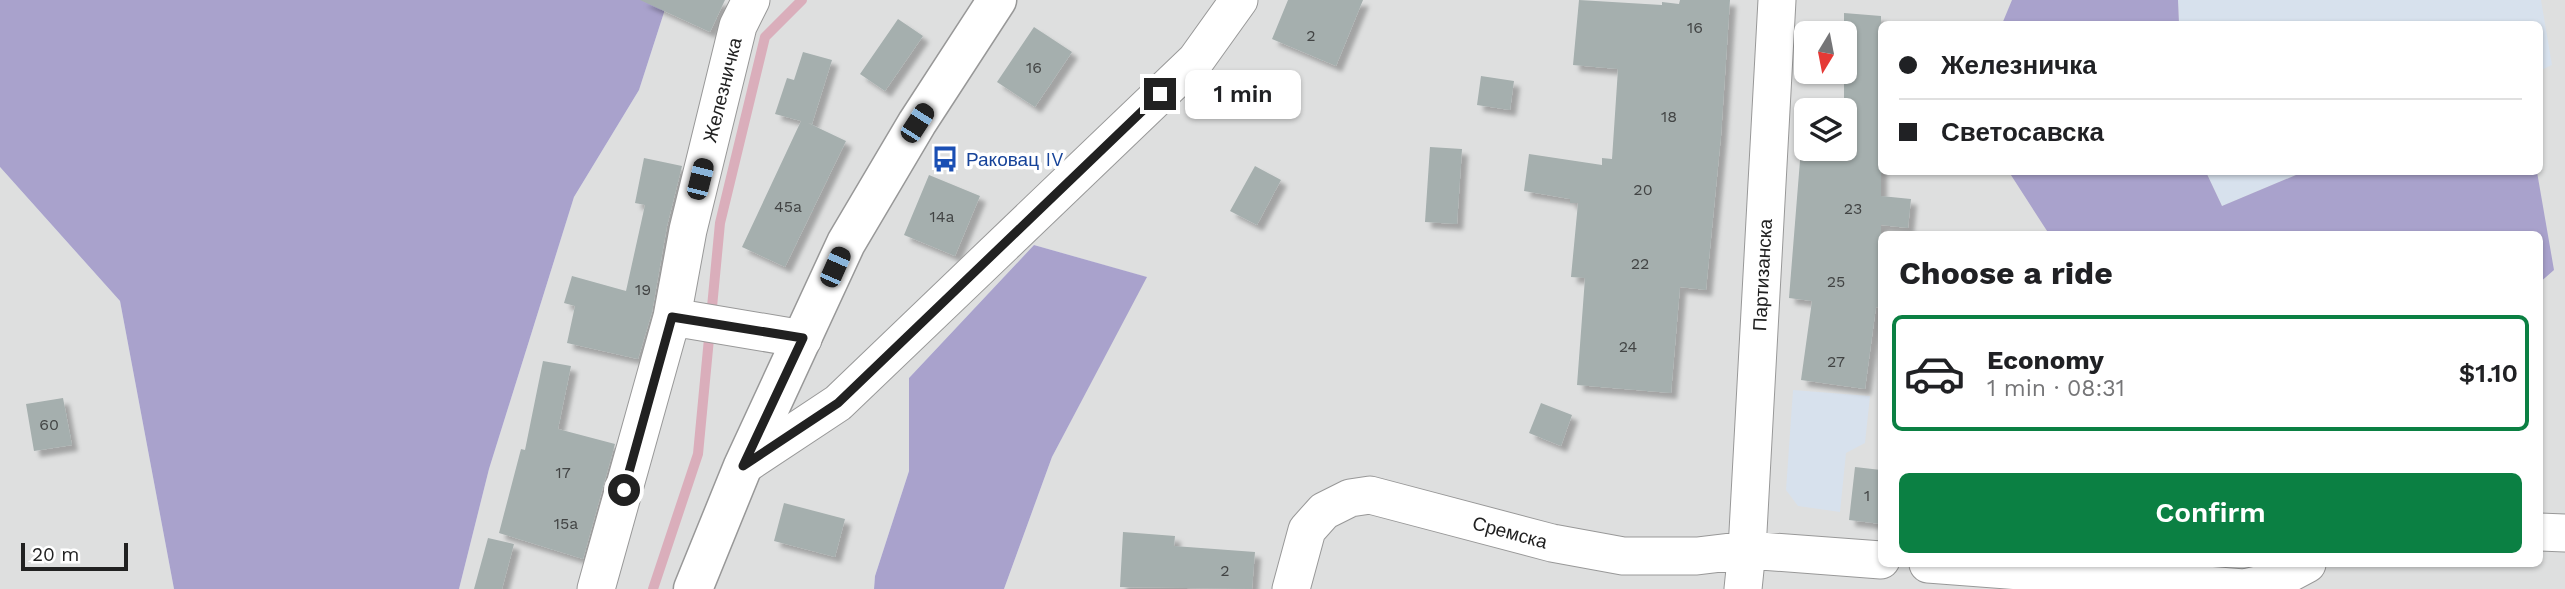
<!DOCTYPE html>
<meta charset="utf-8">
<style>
body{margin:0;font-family:"Work Sans",sans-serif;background:#f6f6f6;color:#202124;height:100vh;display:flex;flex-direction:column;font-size:26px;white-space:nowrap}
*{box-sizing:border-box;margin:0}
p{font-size:23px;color:#757577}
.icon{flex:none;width:38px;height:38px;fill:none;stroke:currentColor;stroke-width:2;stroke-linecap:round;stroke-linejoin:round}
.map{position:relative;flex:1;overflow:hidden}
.panel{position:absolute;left:1878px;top:231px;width:665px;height:336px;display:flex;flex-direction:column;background:#fff;border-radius:10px;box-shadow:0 2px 5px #0004}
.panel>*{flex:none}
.top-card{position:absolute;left:1878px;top:21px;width:665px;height:154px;border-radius:10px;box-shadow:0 2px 5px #0004;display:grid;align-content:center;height:154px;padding:0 21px;background:#fff}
.needle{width:46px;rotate:190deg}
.fabs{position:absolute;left:1794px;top:21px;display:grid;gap:14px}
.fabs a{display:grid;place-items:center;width:63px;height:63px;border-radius:10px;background:#fff;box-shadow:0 2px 5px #0004;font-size:35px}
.scale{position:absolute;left:21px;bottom:18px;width:107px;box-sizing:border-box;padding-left:7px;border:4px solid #212121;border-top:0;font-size:19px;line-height:24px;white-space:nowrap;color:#212121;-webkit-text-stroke:5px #fff;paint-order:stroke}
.end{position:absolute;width:32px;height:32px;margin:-16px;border:9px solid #212121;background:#fff;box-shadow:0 0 0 4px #fff}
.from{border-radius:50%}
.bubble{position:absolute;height:49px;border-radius:10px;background:#fff;box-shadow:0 2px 5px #0004;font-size:23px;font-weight:600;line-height:49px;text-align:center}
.car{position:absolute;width:21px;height:42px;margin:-21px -10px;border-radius:9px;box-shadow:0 0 5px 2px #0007;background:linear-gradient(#222 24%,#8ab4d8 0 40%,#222 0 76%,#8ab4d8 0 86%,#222 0)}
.top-card b{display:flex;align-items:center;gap:24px;height:66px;font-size:26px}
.top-card b+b{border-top:2px solid #e0e0e0}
.top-card i{width:18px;height:18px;background:#202124}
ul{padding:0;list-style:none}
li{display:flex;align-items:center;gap:21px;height:116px;margin:0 14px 10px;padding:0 7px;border:4px solid #e0e0e0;border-radius:10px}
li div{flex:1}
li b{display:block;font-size:26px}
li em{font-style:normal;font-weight:600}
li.selected{border-color:#0b8043}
li>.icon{width:63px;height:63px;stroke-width:1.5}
h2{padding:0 21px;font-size:32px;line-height:84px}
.button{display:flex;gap:14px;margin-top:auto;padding:14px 21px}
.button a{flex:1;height:80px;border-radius:10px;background:#0b8043;color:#fff;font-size:28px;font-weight:600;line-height:80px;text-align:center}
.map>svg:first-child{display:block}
.residential{fill:#dedfdf;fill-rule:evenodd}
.farmland{fill:#d7e1ed}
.forest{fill:#a9a2cc}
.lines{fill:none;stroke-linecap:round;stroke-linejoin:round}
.stream{stroke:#daaebb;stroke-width:10}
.building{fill:#a5afae;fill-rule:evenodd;filter:url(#shadow)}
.minor-casing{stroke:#989898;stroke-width:39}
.tertiary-casing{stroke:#989898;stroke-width:41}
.minor{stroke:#fff;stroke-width:37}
.tertiary{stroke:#fff;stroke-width:38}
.route{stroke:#212121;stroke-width:9}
.labels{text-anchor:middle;stroke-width:7;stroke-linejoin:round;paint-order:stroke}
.number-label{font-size:16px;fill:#424444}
.street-label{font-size:19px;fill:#212121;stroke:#fff}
.transit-label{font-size:19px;fill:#164399;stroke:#fff;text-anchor:start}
</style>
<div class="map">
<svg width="2565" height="589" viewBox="0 0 2565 589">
<defs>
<filter id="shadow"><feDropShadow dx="6" dy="6" stdDeviation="2" flood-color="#0004"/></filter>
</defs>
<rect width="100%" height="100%" fill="#e9f0f1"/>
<path class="residential" d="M 668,0 L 2565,0 L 2565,589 L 1004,589 L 1052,457 L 1146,277 L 1034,245 L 909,378 L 909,471 L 875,576 L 874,589 L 459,589 L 489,469 L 574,197 L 639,90 ZM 1881,24 L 2539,24 L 2539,172 L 1881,172 ZM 1806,33 L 1844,33 L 1844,72 L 1806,72 ZM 1806,110 L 1844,110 L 1844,149 L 1806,149 ZM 1881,234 L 2539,234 L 2539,564 L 1881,564 Z
M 0,167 L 120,301 L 174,589 L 0,589 Z"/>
<path class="farmland" d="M 2178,0 L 2541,0 L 2552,65 L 2539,71 L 2539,24 L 2179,24 Z
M 2206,172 L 2303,172 L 2222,206 Z
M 1793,390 L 1870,396 L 1865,443 L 1846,453 L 1840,512 L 1798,506 L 1786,490 Z"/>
<path class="forest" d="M 0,0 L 668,0 L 639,90 L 574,197 L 489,469 L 459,589 L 174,589 L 120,301 L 0,167 Z
M 2012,0 L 2178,0 L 2179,24 L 2002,24 Z
M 2009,172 L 2206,172 L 2222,206 L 2303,172 L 2537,172 L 2554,270 L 2539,283 L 2539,234 L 2049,234 Z
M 1034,245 L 1147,277 L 1052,457 L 1004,589 L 874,589 L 875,576 L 909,471 L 909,378 Z"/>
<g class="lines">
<path class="stream" d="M 653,589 L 698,454 L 720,223 L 765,37 L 802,0"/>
</g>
<path class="building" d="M 640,0 L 725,0 L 710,32 Z
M 1288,0 L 1363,0 L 1336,66 L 1272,39 Z
M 1579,0 L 1662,5 L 1662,2 L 1679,4 L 1680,0 L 1730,0 L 1721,136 L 1706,290 L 1680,287 L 1671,393 L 1577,385 L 1585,278 L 1571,277 L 1578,203 L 1570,203 L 1570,199 L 1524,191 L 1529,154 L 1602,165 L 1602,158 L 1612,159 L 1618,69 L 1573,65 Z
M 1844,13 L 1881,16 L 1881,196 L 1911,199 L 1908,228 L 1881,225 L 1881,308 L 1876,307 L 1865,389 L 1801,380 L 1812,301 L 1789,298 L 1805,98 L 1844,102 ZM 1806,110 L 1844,110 L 1844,149 L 1806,149 Z
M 898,19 L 923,36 L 885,91 L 860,74 Z
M 1034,27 L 1072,52 L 1035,107 L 997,82 Z
M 803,52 L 832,60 L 812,124 L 808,123 L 846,141 L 785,267 L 742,247 L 801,121 L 775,114 L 787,78 L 794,80 Z
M 1481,76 L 1514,81 L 1510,110 L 1477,105 Z
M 1430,147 L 1462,149 L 1457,224 L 1425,222 Z
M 644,158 L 682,166 L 667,226 L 652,312 L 638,359 L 567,343 L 575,306 L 564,303 L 572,276 L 626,291 L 645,205 L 635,203 Z
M 1255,166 L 1281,180 L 1257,225 L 1230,211 Z
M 929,175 L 980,196 L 955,256 L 904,235 Z
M 543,361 L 571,366 L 558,429 L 615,444 L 583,559 L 499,533 L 521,449 L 525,450 Z
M 63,398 L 72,445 L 34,451 L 26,404 Z
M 1541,403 L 1572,415 L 1561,446 L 1529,433 Z
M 1855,467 L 1881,470 L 1881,524 L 1849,520 Z
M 784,503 L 845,519 L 835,557 L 774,541 Z
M 1123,532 L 1175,536 L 1174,546 L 1255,552 L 1252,589 L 1120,587 Z
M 488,538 L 514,544 L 502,589 L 474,589 Z"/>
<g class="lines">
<g class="minor-casing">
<path id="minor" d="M 672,317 L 803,339
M 743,466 L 838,403 L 1196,60 L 1239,0
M 2539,532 L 2565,533
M 1928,564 L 2244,588 L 2275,581 L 2307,564
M 596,589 L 672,317 L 688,230 L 738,26 L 751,0
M 1291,589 L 1307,530 L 1324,511 L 1350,498 L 1370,495 L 1552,543 L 1623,556 L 1697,556 L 1747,550 L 1881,560
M 1743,589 L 1747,550 L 1777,0"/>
</g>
<g class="tertiary-casing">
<path id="tertiary" d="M 693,589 L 743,466 L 846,243 L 917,123 L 997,0"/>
</g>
<use href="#minor" class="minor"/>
<use href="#tertiary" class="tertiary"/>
</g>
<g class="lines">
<path class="route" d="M 624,490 L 672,317 L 803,338 L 743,466 L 838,403 L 1160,94"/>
</g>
<defs>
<g id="bus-bare" transform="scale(2.1)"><path d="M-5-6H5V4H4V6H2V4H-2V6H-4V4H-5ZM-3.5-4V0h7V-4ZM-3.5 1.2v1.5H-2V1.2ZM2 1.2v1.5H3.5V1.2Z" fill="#1a4fb4" stroke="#fff" stroke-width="2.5" paint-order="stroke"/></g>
</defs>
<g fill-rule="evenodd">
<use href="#bus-bare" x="945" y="159"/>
</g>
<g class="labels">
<g class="number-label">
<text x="1695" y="33">16</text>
<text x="1311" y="41">2</text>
<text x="1034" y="73">16</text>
<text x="1669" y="122">18</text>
<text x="1643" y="195">20</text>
<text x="788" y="212">45a</text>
<text x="1853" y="214">23</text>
<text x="942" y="222">14a</text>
<text x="1640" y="269">22</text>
<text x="1836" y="287">25</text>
<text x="643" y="295">19</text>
<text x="1628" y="352">24</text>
<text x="1836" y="367">27</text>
<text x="49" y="430">60</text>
<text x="563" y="478">17</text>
<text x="1867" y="501">1</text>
<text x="566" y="529">15a</text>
<text x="1225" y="576">2</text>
</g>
<g class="street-label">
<text transform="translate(722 90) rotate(-76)" y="7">Железничка</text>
<text transform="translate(1762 275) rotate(-87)" y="7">Партизанска</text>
<text transform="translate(1510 532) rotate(15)" y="7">Сремска</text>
</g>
<g class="transit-label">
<text x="966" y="166">Раковац IV</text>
</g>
</g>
</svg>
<div class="fabs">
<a><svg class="needle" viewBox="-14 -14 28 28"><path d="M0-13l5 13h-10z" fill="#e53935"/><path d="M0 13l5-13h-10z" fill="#757577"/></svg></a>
<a><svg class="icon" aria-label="layers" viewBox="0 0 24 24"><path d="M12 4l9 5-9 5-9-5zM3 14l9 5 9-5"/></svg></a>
</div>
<div class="scale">20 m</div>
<i class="end from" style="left:624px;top:490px"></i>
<i class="end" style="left:1160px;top:94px"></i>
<div class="bubble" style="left:1185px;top:70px;width:116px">1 min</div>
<i class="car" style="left:917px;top:123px;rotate:33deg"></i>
<i class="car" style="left:700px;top:179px;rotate:14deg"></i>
<i class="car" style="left:835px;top:267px;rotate:24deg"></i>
<div class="top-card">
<b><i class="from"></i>Железничка</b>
<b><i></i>Светосавска</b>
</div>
<section class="panel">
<h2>Choose a ride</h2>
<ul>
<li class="selected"><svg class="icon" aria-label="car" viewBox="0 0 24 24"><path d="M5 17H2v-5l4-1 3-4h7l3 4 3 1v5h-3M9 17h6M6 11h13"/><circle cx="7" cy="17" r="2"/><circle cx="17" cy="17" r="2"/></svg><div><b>Economy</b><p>1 min · 08:31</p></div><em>$1.10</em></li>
</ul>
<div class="button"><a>Confirm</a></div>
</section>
</div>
